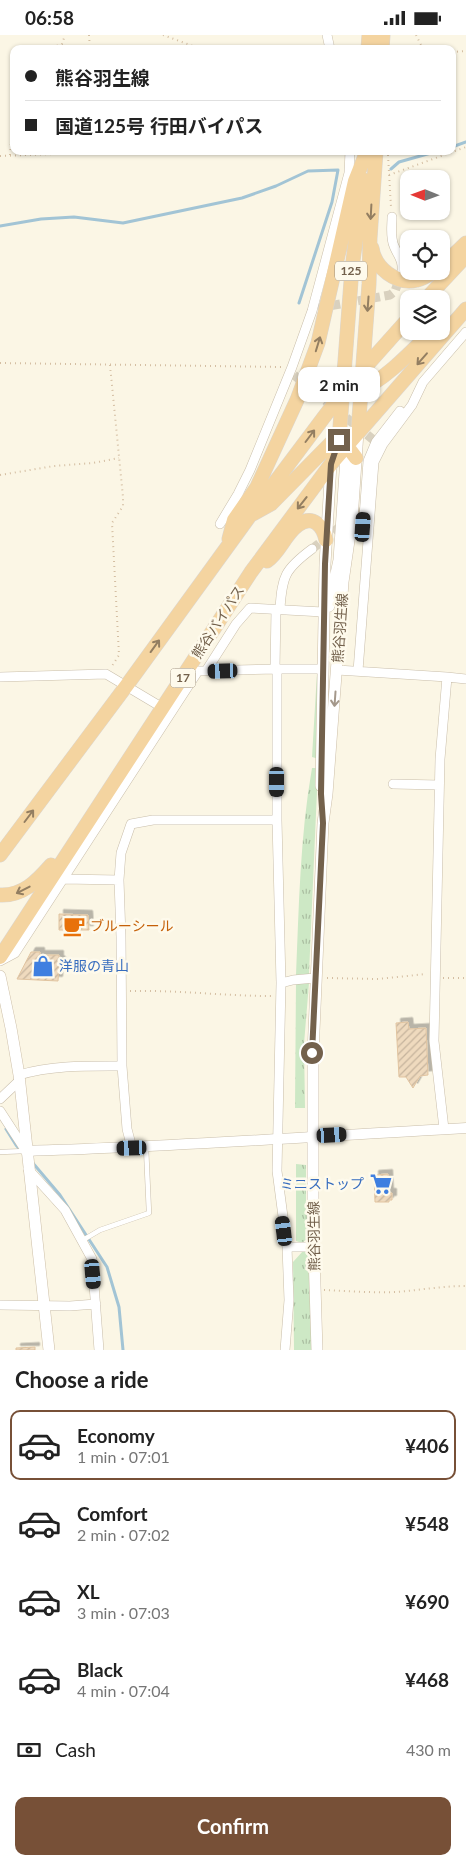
<!DOCTYPE html>
<meta charset="utf-8">
<style>
body{margin:0;font-family:Lato,"Noto Sans JP",sans-serif;background:#f6f6f6;color:#222;height:100vh;display:flex;flex-direction:column;font-size:19px;white-space:nowrap}
*{box-sizing:border-box;margin:0}
p{font-size:16px;color:#767676}
.icon{flex:none;width:28px;height:28px;fill:none;stroke:currentColor;stroke-width:2;stroke-linecap:round;stroke-linejoin:round}
.map{position:relative;height:1315px;overflow:hidden}
.sheet{display:flex;flex-direction:column;background:#fff;flex:1}
.sheet>*{flex:none}
.top-card{position:absolute;left:10px;top:10px;width:446px;height:110px;border-radius:10px;box-shadow:0 1px 4px #0004;display:grid;align-content:center;height:110px;padding:0 15px;background:#fff}
.needle{width:32px;rotate:271deg}
.buttons{position:absolute;left:400px;top:135px;display:grid;gap:10px}
.buttons a{display:grid;place-items:center;width:50px;height:50px;border-radius:10px;background:#fff;box-shadow:0 1px 4px #0004;font-size:25px}
.end{position:absolute;width:22px;height:22px;margin:-11px;border:6px solid #73614c;background:#fff;box-shadow:0 0 0 2px #fff}
.from{border-radius:50%}
.bubble{position:absolute;height:35px;border-radius:10px;background:#fff;box-shadow:0 1px 4px #0004;font-size:16px;font-weight:700;line-height:35px;text-align:center}
.car{position:absolute;width:15px;height:30px;margin:-15px -8px;border-radius:6px;box-shadow:0 0 4px 1px #0007;background:linear-gradient(#222 24%,#8ab4d8 0 40%,#222 0 76%,#8ab4d8 0 86%,#222 0)}
.top-card b{display:flex;align-items:center;gap:18px;height:48px;font-size:19px}
.top-card b+b{border-top:1px solid #e0e0e0}
.top-card i{width:12px;height:12px;background:#222}
ul{padding:0;list-style:none}
li{display:flex;align-items:center;gap:15px;height:70px;margin:0 10px 8px;padding:0 5px;border:2px solid transparent;border-radius:10px}
li div{flex:1}
li b{display:block;font-size:19px}
li em{font-style:normal;font-weight:700}
li.current{border-color:#775037}
li>.icon{width:45px;height:45px;stroke-width:1.5}
h2{padding:0 15px;font-size:22px;line-height:60px}
.pay{display:flex;align-items:center;gap:12px;height:55px;padding:0 15px;font-size:19px}
.pay p{margin-inline-start:auto}
.cta{display:flex;gap:10px;margin-top:auto;padding:10px 15px}
.cta a{flex:1;height:58px;border-radius:10px;background:#775037;color:#fff;font-size:20px;font-weight:700;line-height:58px;text-align:center}
.status{display:flex;justify-content:space-between;align-items:center;height:35px;padding:0 25px;background:#fff;direction:ltr}
.status svg{height:14px;fill:currentColor}
.map>svg:first-child{display:block}
.grass{fill:url(#grass-tufts)}
.lines{fill:none;stroke-linecap:round;stroke-linejoin:round}
.stream{stroke:#a2c4d5;stroke-width:3}
.building{fill:url(#building-hatch);stroke:#e1c4a0;filter:url(#shadow)}
.minor-tunnel{stroke:#d9d1bf;stroke-width:9;stroke-dasharray:9 4.5;stroke-linecap:butt}
.service-casing{stroke:#c9beaa;stroke-width:5.5}
.minor-casing{stroke:#c9beaa;stroke-width:10}
.tertiary-casing{stroke:#c9beaa;stroke-width:11}
.secondary-casing{stroke:#cdbfa8;stroke-width:12}
.trunk-casing{stroke:#dbd6d0;stroke-width:15}
.path{stroke:#d4bea2;stroke-width:2;stroke-dasharray:1 4;stroke-linecap:butt}
.service{stroke:#fff;stroke-width:4.5}
.minor{stroke:#fff;stroke-width:9}
.tertiary{stroke:#fff;stroke-width:10}
.secondary{stroke:#fff;stroke-width:11}
.trunk{stroke:#f4d4a0;stroke-width:14}
.oneway{stroke:#937e61}
.oneway2{stroke:#a4988b}
.route{stroke:#73614c;stroke-width:6}
.labels{text-anchor:middle;stroke-width:5;stroke-linejoin:round;paint-order:stroke}
.shield{fill:#fefaec;stroke:#9d8f7c;stroke-width:1}
.shield-label{font-size:12px;font-weight:bold;fill:#73614c}
.street-label{font-size:14px;fill:#73614c;stroke:#fefaec}
.food-label{font-size:14px;fill:#c56008;stroke:#fefaec;text-anchor:start}
.shop-label{font-size:14px;fill:#366cbe;stroke:#fefaec;text-anchor:start}
</style>
<div class="status"><b>06:58</b><svg viewBox="0 0 49 12"><path d="M0 12V9h3v3zM5 12V6h3v6zM10 12V3h3v9zM15 12V0h3v12zM26 1h20v11H26zM47 4h2v5h-2z"/></svg></div>
<div class="map">
<svg width="466" height="1315" viewBox="0 0 466 1315">
<defs>
<pattern id="grass-tufts" width="24" height="20" patternUnits="userSpaceOnUse" patternTransform="scale(1.25)"><rect width="24" height="20" fill="#cde8c5"/><path d="M3 7l-1-3M5 7V3M7 7l1-3M15 17l-1-3M17 17v-4M19 17l1-3" fill="none" stroke="#abbfa2"/></pattern>
<pattern id="building-hatch" width="6" height="6" patternUnits="userSpaceOnUse" patternTransform="scale(1.25)"><rect width="6" height="6" fill="#efdabe"/><path d="M-1 1l2-2M0 6l6-6M5 7l2-2" fill="none" stroke="#c6b49d"/></pattern>
<filter id="shadow"><feDropShadow dx="4.5" dy="-4.5" stdDeviation="0" flood-color="#0004"/></filter>
</defs>
<rect width="100%" height="100%" fill="#fbf6e5"/>
<path class="grass" d="M 317,638 L 319,639 L 319,724 L 312,722 Z
M 312,733 L 318,733 L 309,939 L 296,940 C 299,871 300,801 312,733 Z
M 308,946 L 309,948 L 304,1009 L 305,1073 L 295,1073 L 296,947 Z
M 296,1129 L 306,1130 L 306,1167 L 308,1203 L 302,1208 L 296,1206 Z
M 303,1216 L 308,1218 L 311,1250 L 311,1315 L 294,1315 L 293,1227 Z"/>
<g class="lines">
<path class="stream" d="M 452,112 L 466,107
M 391,134 L 399,127 L 438,116
M 0,191 L 41,184 L 74,182 L 123,188 L 242,163 L 276,151 L 308,136 L 338,135 L 332,167 L 299,268
M 6,1094 L 16,1110 L 22,1117
M 32,1127 L 60,1160 L 107,1232 L 119,1272 L 123,1315"/>
</g>
<path class="building" d="M 59,879 L 88,880 L 89,895 L 59,895 Z
M 31,917 L 40,917 L 40,920 L 59,920 L 59,925 L 61,926 L 61,932 L 59,932 L 58,946 L 17,944 Z
M 408,987 L 409,994 L 426,993 L 428,1040 L 420,1041 L 413,1053 L 406,1042 L 399,1042 L 396,988 Z
M 388,1139 L 389,1158 L 392,1158 L 392,1165 L 389,1165 L 389,1167 L 375,1167 L 374,1140 Z
M 35,1312 L 35,1315 L 16,1315 L 16,1313 Z"/>
<g class="lines">
<path class="minor-tunnel" d="M 318,273 L 390,260 L 395,256 L 401,239
M 294,340 L 376,407
M 312,514 L 365,472"/>
<g class="service-casing">
<path id="service" d="M 0,1117 L 26,1116
M 83,1205 L 100,1195 L 149,1178 L 146,1112"/>
</g>
<g class="minor-casing">
<path id="minor" d="M 327,0 L 330,14
M 392,182 C 392,191 390,202 394,211 C 399,223 403,224 402,238
M 220,489 L 238,459 L 250,435 L 292,332 L 312,276 L 349,138 L 350,116
M 363,496 L 368,426 L 376,407 L 400,376
M 280,574 C 282,541 285,534 312,514
M 275,634 L 276,574
M 277,634 L 277,785 L 281,948 L 277,1136 L 287,1212 L 289,1265 L 285,1315
M 337,635 L 447,642 L 466,644
M 206,636 L 236,589 L 250,573 L 323,577
M 358,636 L 374,427 L 383,409 L 412,370 L 423,347 L 466,297
M 0,642 L 106,639 L 163,673
M 393,749 L 439,750
M 63,844 L 119,845
M 0,926 L 15,918 L 198,636 L 277,634 L 323,634
M 281,948 L 293,945 L 315,943
M 122,1031 L 121,902 L 119,845 L 121,818 L 131,789 L 153,785 L 277,785
M 19,1040 C 53,1030 87,1031 122,1031 L 127,1094 L 132,1113
M 0,1064 L 19,1046
M 0,1076 L 26,1116
M 444,1094 L 434,1006 L 440,724 L 447,642
M 28,1134 L 65,1175 L 92,1224 L 99,1315
M 287,1212 L 314,1212
M 0,1270 L 70,1271 L 96,1269"/>
</g>
<g class="tertiary-casing">
<path id="tertiary" d="M 26,1116 C 173,1112 319,1101 466,1093"/>
</g>
<g class="secondary-casing">
<path id="secondary" d="M 329,571 L 339,525 L 347,408
M 321,751 L 325,529 L 331,429
M 0,941 L 11,993 L 19,1040 L 49,1315
M 317,1315 L 313,1186 L 313,1019 L 323,788 L 327,759 L 343,547 L 352,485 L 358,397"/>
</g>
<g class="trunk-casing">
<path id="trunk" d="M 368,14 L 369,0
M 382,14 L 383,0
M 372,213 C 375,233 396,250 417,245 C 423,244 429,240 435,236
M 441,232 L 466,208
M 426,264 L 466,221
M 357,357 C 385,345 411,317 432,296
M 358,397 L 369,249 L 370,203 L 376,116
M 340,405 L 347,411 L 356,423
M 333,424 L 339,405 L 352,233 L 364,145
M 253,479 L 271,469 L 331,408 L 339,405
M 229,504 L 234,485 L 257,452 L 297,365 L 318,308 L 355,146 L 367,116
M 267,526 C 280,517 285,499 298,490 C 313,479 323,491 326,505
M 0,820 L 127,650 L 249,482 L 324,382 L 343,357 L 409,283
M 0,860 C 23,861 37,846 51,830
M 0,922 L 251,537 L 331,429 L 466,274"/>
</g>
<path class="path" d="M 89,0 L 90,14
M 163,0 L 201,14
M 416,0 L 423,14
M 19,14 L 19,12 L 56,11 L 62,9 L 65,0
M 452,17 L 466,16
M 10,120 L 14,64
M 388,120 L 391,172
M 0,121 L 81,118 L 85,116
M 389,140 L 466,112
M 0,328 L 282,332
M 110,330 L 123,462 L 123,471 L 112,488 L 119,620 L 112,631
M 0,440 L 54,431 L 93,428 L 119,423
M 327,943 L 378,944 L 426,939
M 443,943 L 466,943
M 130,956 C 177,955 225,961 272,961
M 324,1255 C 348,1256 373,1258 397,1257 C 420,1255 443,1251 466,1251"/>
<use href="#service" class="service"/>
<use href="#minor" class="minor"/>
<use href="#tertiary" class="tertiary"/>
<use href="#secondary" class="secondary"/>
<use href="#trunk" class="trunk"/>
</g>
<defs><path id="oneway-shaft" d="M-6 0H5M1.5-3L5.5 0L1.5 3" fill="none" stroke-width="1.6" stroke-linecap="round" stroke-linejoin="round" transform="scale(1.25)"/></defs>
<g class="oneway">
<use href="#oneway-shaft" transform="translate(371 177) rotate(93)"/>
<use href="#oneway-shaft" transform="translate(368 269) rotate(94)"/>
<use href="#oneway-shaft" transform="translate(318 309) rotate(-73)"/>
<use href="#oneway-shaft" transform="translate(422 324) rotate(131)"/>
<use href="#oneway-shaft" transform="translate(310 401) rotate(-53)"/>
<use href="#oneway-shaft" transform="translate(302 468) rotate(128)"/>
<use href="#oneway-shaft" transform="translate(155 611) rotate(-54)"/>
<use href="#oneway-shaft" transform="translate(29 781) rotate(-53)"/>
<use href="#oneway-shaft" transform="translate(23 855) rotate(153)"/>
</g>
<use class="oneway2" href="#oneway-shaft" transform="translate(335 664) rotate(94)"/>
<g class="lines">
<path class="route" d="M 312,1018 L 323,788 L 321,759 L 325,529 L 331,429 L 339,405"/>
</g>
<defs>
<g id="cafe-bare" transform="scale(1.725)"><path d="M-5.5-4.5H6V0H3Q3 3.5 0 3.5H-2.5Q-5.5 3.5-5.5 0ZM3-3.2v2h1.7v-2ZM-6 4.5H4V6H-6Z" fill="#e8710a" stroke="#fefaec" stroke-width="2.5" paint-order="stroke"/></g>
<g id="shop-bare" transform="scale(1.725)"><path d="M-5-2.5h2.3a2.7 3.5 0 0 1 5.4 0H5L5.5 6h-11ZM-1.5-2.5h3a1.5 2.3 0 0 0-3 0Z" fill="#3f7fe0" stroke="#fefaec" stroke-width="2.5" paint-order="stroke"/></g>
<g id="supermarket-bare" transform="scale(1.725)"><path d="M-6-5.5h2.5l.6 2H6L4.5 2H-2.5L-4.4-4H-6ZM-1.5 3.2a1.3 1.3 0 1 0 .1 0ZM3 3.2a1.3 1.3 0 1 0 .1 0Z" fill="#3f7fe0" stroke="#fefaec" stroke-width="2.5" paint-order="stroke"/></g>
</defs>
<g fill-rule="evenodd">
<use href="#cafe-bare" x="74" y="891"/>
<use href="#shop-bare" x="43" y="931"/>
<use href="#supermarket-bare" x="381" y="1149"/>
</g>
<g class="labels">
<g class="shield">
<rect x="335" y="226.5" width="32" height="19" rx="4"/>
<rect x="170.5" y="633.5" width="25" height="19" rx="4"/>
</g>
<g class="shield-label">
<text x="351" y="240">125</text>
<text x="183" y="647">17</text>
</g>
<g class="street-label">
<text transform="translate(218 587) rotate(-57)" y="5">熊谷バイパス</text>
<text transform="translate(340 593) rotate(-86)" y="5">熊谷羽生線</text>
<text transform="translate(314 1201) rotate(-91)" y="5">熊谷羽生線</text>
</g>
<g class="food-label">
<text x="90" y="896">ブルーシール</text>
</g>
<g class="shop-label">
<text x="59" y="936">洋服の青山</text>
<text x="364" y="1154" text-anchor="end">ミニストップ</text>
</g>
</g>
</svg>
<div class="buttons">
<a><svg class="needle" viewBox="-14 -14 28 28"><path d="M0-13l5 13h-10z" fill="#e53935"/><path d="M0 13l5-13h-10z" fill="#767676"/></svg></a>
<a><svg class="icon" aria-label="locate" viewBox="0 0 24 24"><circle cx="12" cy="12" r="6"/><path d="M12 2v4M12 18v4M2 12h4M18 12h4"/></svg></a>
<a><svg class="icon" aria-label="layers" viewBox="0 0 24 24"><path d="M12 4l9 5-9 5-9-5zM3 14l9 5 9-5"/></svg></a>
</div>
<i class="end from" style="left:312px;top:1018px"></i>
<i class="end" style="left:339px;top:405px"></i>
<div class="bubble" style="left:298px;top:332px;width:82px">2 min</div>
<i class="car" style="left:363px;top:492px;rotate:4deg"></i>
<i class="car" style="left:223px;top:636px;rotate:268deg"></i>
<i class="car" style="left:277px;top:747px;rotate:180deg"></i>
<i class="car" style="left:332px;top:1100px;rotate:87deg"></i>
<i class="car" style="left:132px;top:1113px;rotate:268deg"></i>
<i class="car" style="left:284px;top:1196px;rotate:353deg"></i>
<i class="car" style="left:93px;top:1239px;rotate:175deg"></i>
<div class="top-card">
<b><i class="from"></i>熊谷羽生線</b>
<b><i></i>国道125号 行田バイパス</b>
</div>
</div>
<section class="sheet">
<h2>Choose a ride</h2>
<ul>
<li class="current"><svg class="icon" aria-label="car" viewBox="0 0 24 24"><path d="M5 17H2v-5l4-1 3-4h7l3 4 3 1v5h-3M9 17h6M6 11h13"/><circle cx="7" cy="17" r="2"/><circle cx="17" cy="17" r="2"/></svg><div><b>Economy</b><p>1 min · 07:01</p></div><em>¥406</em></li>
<li><svg class="icon" aria-label="car" viewBox="0 0 24 24"><path d="M5 17H2v-5l4-1 3-4h7l3 4 3 1v5h-3M9 17h6M6 11h13"/><circle cx="7" cy="17" r="2"/><circle cx="17" cy="17" r="2"/></svg><div><b>Comfort</b><p>2 min · 07:02</p></div><em>¥548</em></li>
<li><svg class="icon" aria-label="car" viewBox="0 0 24 24"><path d="M5 17H2v-5l4-1 3-4h7l3 4 3 1v5h-3M9 17h6M6 11h13"/><circle cx="7" cy="17" r="2"/><circle cx="17" cy="17" r="2"/></svg><div><b>XL</b><p>3 min · 07:03</p></div><em>¥690</em></li>
<li><svg class="icon" aria-label="car" viewBox="0 0 24 24"><path d="M5 17H2v-5l4-1 3-4h7l3 4 3 1v5h-3M9 17h6M6 11h13"/><circle cx="7" cy="17" r="2"/><circle cx="17" cy="17" r="2"/></svg><div><b>Black</b><p>4 min · 07:04</p></div><em>¥468</em></li>
</ul>
<div class="pay"><svg class="icon" aria-label="cash" viewBox="0 0 24 24"><path d="M3 7h18v10H3z"/><circle cx="12" cy="12" r="2"/></svg>Cash<p>430 m</p></div>
<div class="cta"><a>Confirm</a></div>
</section>
